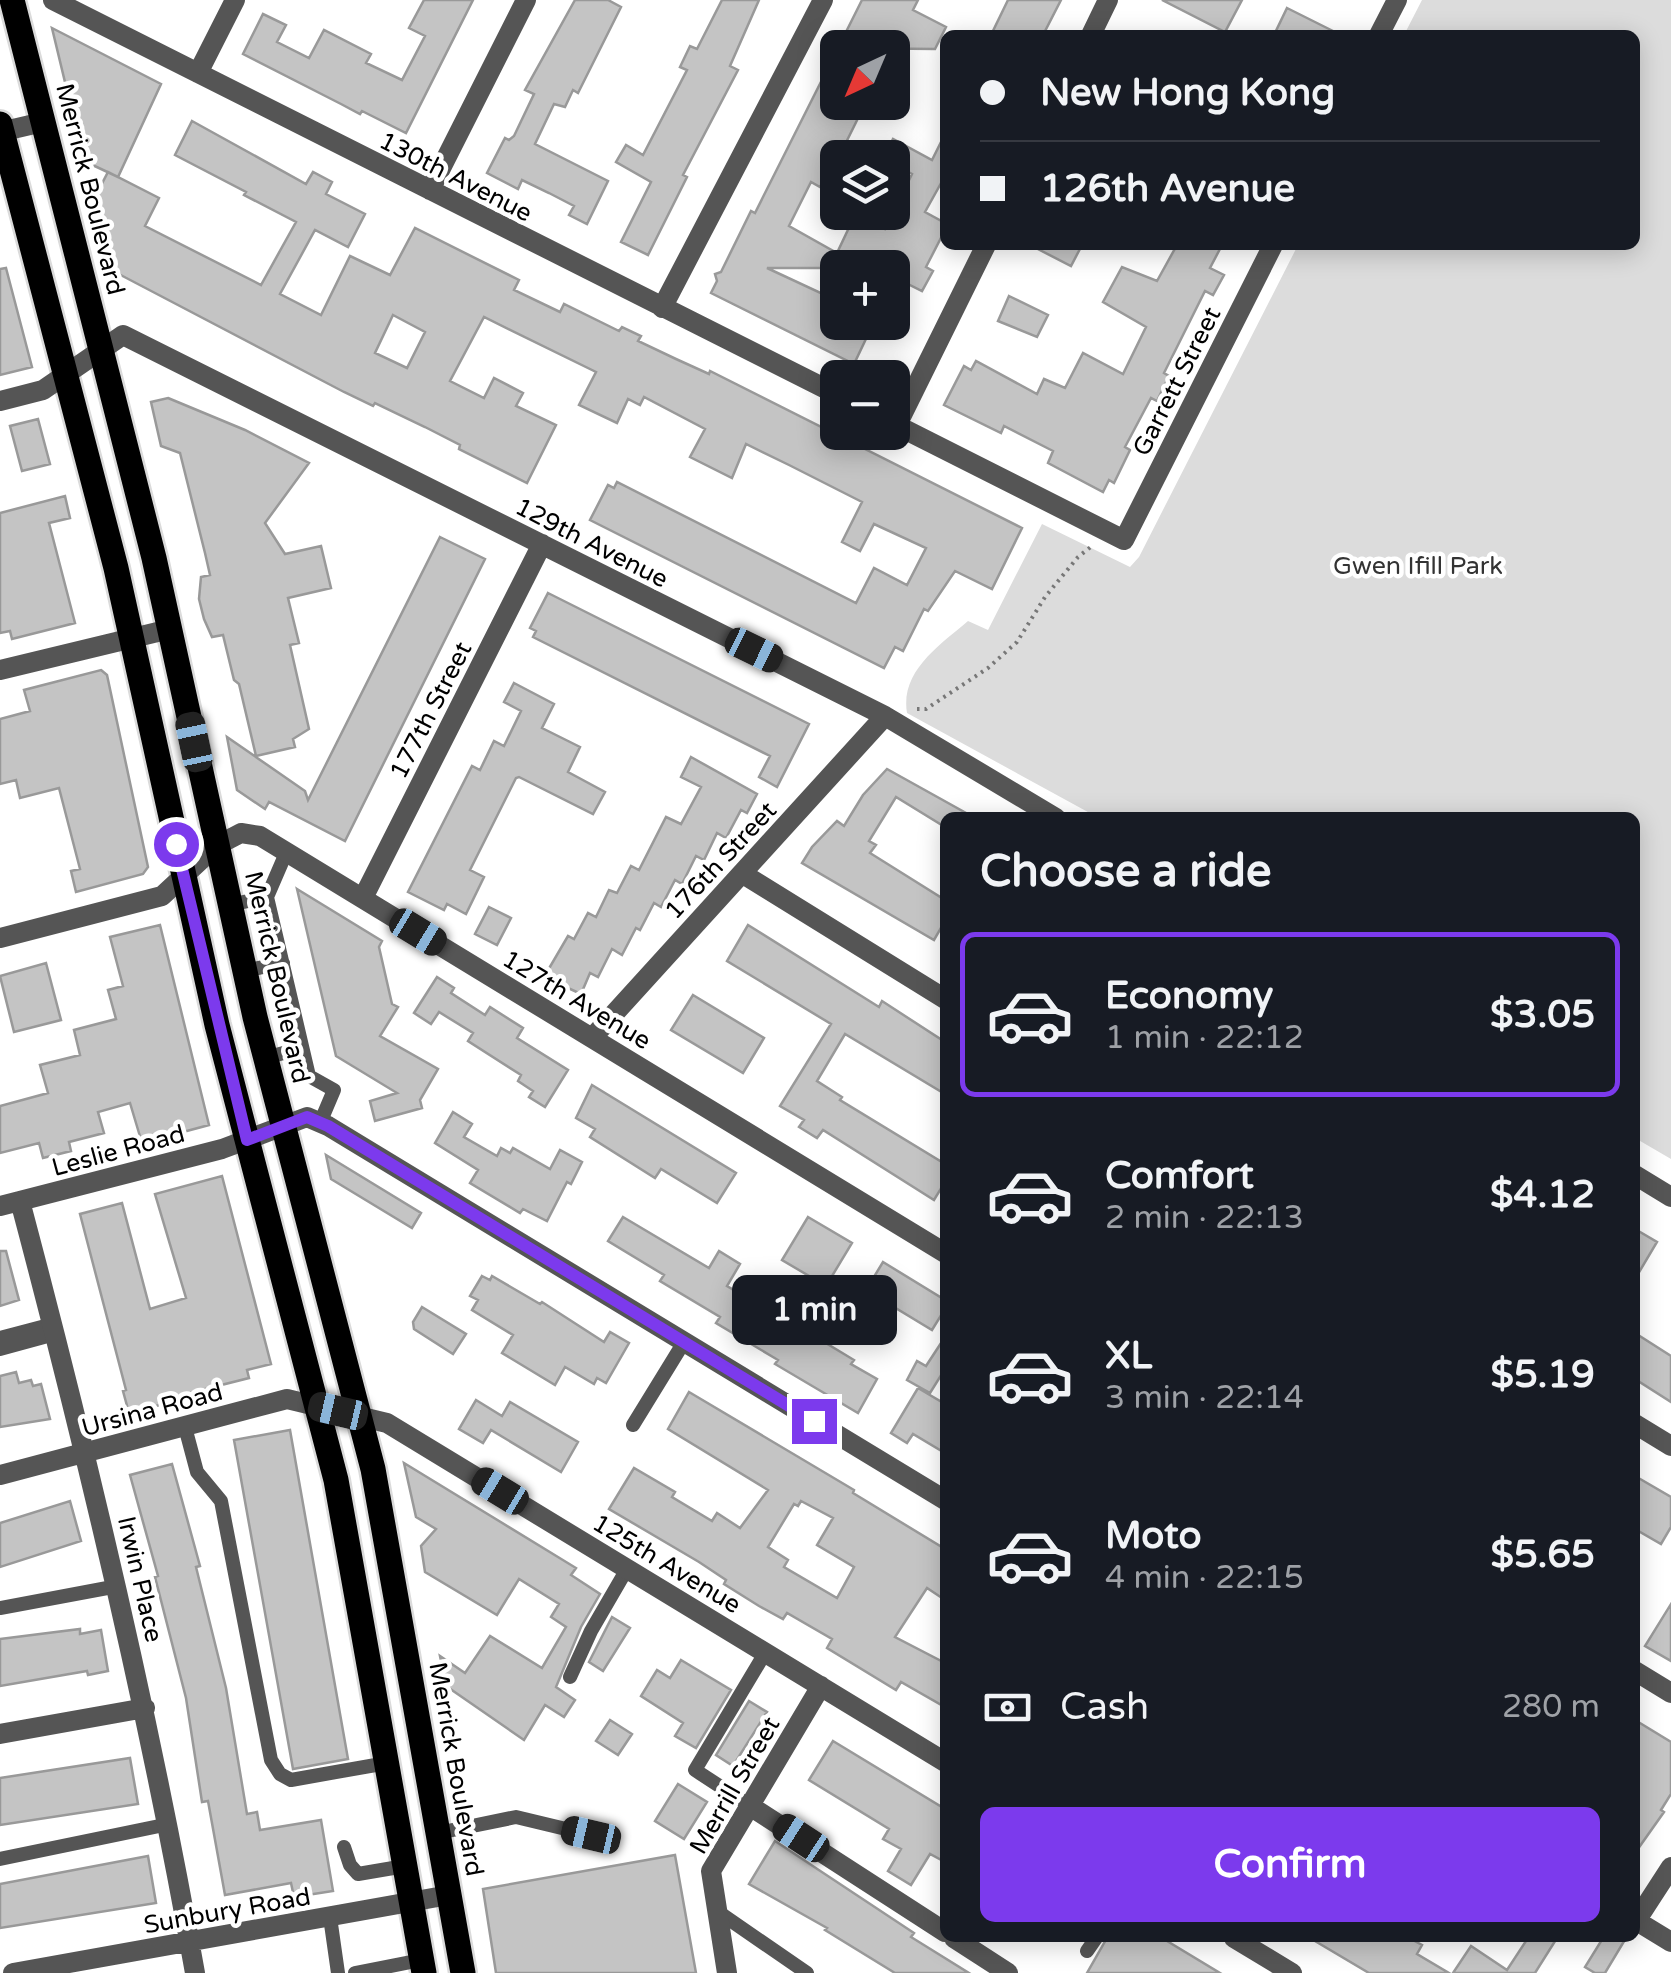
<!DOCTYPE html>
<meta charset="utf-8">
<style>
body{margin:0;font-family:"Varela Round",sans-serif;background:#20242c;color:#f1f3f6;height:100vh;display:flex;flex-direction:column;font-size:38px;white-space:nowrap}
*{box-sizing:border-box;margin:0}
p{font-size:32px;color:#9ea1a6}
.icon{flex:none;width:55px;height:55px;fill:none;stroke:currentColor;stroke-width:2;stroke-linecap:round;stroke-linejoin:round}
.map{position:relative;flex:1;overflow:hidden}
.sheet{position:absolute;left:940px;top:812px;width:700px;height:1130px;display:flex;flex-direction:column;background:#171b24;border-radius:15px;box-shadow:0 5px 25px #0003}
.sheet>*{flex:none}
.top-card{position:absolute;left:940px;top:30px;width:700px;height:220px;border-radius:15px;box-shadow:0 5px 25px #0003;display:grid;align-content:center;height:220px;padding:0 40px;background:#171b24}
.needle{width:65px;rotate:224deg}
.buttons{position:absolute;left:820px;top:30px;display:grid;gap:20px}
.buttons a{display:grid;place-items:center;width:90px;height:90px;border-radius:15px;background:#171b24;box-shadow:0 5px 25px #0003;font-size:50px}
.end{position:absolute;width:45px;height:45px;margin:-22px;border:12px solid #7c3aed;background:#fff;box-shadow:0 0 0 5px #fff}
.from{border-radius:50%}
.bubble{position:absolute;height:70px;border-radius:15px;background:#171b24;box-shadow:0 5px 25px #0003;font-size:32px;font-weight:800;line-height:70px;text-align:center}
.car{position:absolute;width:30px;height:60px;margin:-30px -15px;border-radius:12px;box-shadow:0 0 8px 2px #0007;background:linear-gradient(#222 24%,#8ab4d8 0 40%,#222 0 76%,#8ab4d8 0 86%,#222 0)}
.top-card b{display:flex;align-items:center;gap:35px;height:95px;font-size:38px}
.top-card b+b{border-top:2px solid #363941}
.top-card i{width:25px;height:25px;background:#f1f3f6}
ul{padding:0;list-style:none}
li{display:flex;align-items:center;gap:30px;height:165px;margin:0 20px 15px;padding:0 20px;border:5px solid transparent;border-radius:15px}
li div{flex:1}
li b{display:block;font-size:38px}
li em{font-style:normal;font-weight:800}
li.current{border-color:#7c3aed}
li>.icon{width:90px;height:90px;stroke-width:1.5}
h2{padding:0 40px;font-size:45px;line-height:120px}
.pay{display:flex;align-items:center;gap:25px;height:110px;padding:0 40px;font-size:38px}
.pay p{margin-inline-start:auto}
.action{display:flex;gap:20px;margin-top:auto;padding:20px 40px}
.action a{flex:1;height:115px;border-radius:15px;background:#7c3aed;color:#fff;font-size:40px;font-weight:800;line-height:115px;text-align:center}
.map>svg:first-child{display:block}
.green{fill:#dcdcdc}
.building{fill:#c4c4c4;stroke:#999;stroke-width:2.5;fill-rule:evenodd}
.lines{fill:none;stroke-linecap:round;stroke-linejoin:round}
.primary-casing{stroke:#dbdbdb;stroke-width:30}
.path{stroke:#777;stroke-width:4;stroke-dasharray:2.5 5;stroke-linecap:butt}
.service{stroke:#555;stroke-width:14}
.minor{stroke:#555;stroke-width:20}
.primary{stroke:#000;stroke-width:25}
.route{stroke:#7c3aed;stroke-width:12}
.labels{text-anchor:middle;stroke-width:9;stroke-linejoin:round;paint-order:stroke}
.street-label{font-size:25px;fill:#000;stroke:#fff}
.park-label{font-size:25px;fill:#333;stroke:#fff}
</style>
<div class="map">
<svg width="1671" height="1973" viewBox="0 0 1671 1973">
<rect width="100%" height="100%" fill="#fff"/>
<path class="green" d="M 1422,0 L 1671,0 L 1671,1159 L 1635,1138 L 1635,818 L 1097,817 L 907,713 C 900,671 940,645 968,621 L 988,630 L 1042,524 L 1130,567 L 1139,557 L 1298,245 L 1635,245 L 1635,35 L 1404,35 Z"/>
<path class="building" d="M 424,0 L 473,0 L 406,133 L 362,111 L 360,114 L 341,104 L 243,54 L 263,14 L 286,25 L 277,42 L 309,58 L 324,30 L 371,54 L 366,63 L 402,80 L 425,36 L 409,28 Z
M 575,0 L 608,0 L 621,7 L 578,93 L 573,90 L 565,107 L 554,104 L 535,144 L 608,181 L 587,224 L 569,215 L 574,206 L 549,193 L 522,180 L 518,189 L 487,173 L 505,138 L 509,140 L 514,136 L 534,94 L 525,90 Z
M 722,0 L 759,0 L 730,66 L 738,70 L 683,175 L 687,177 L 648,255 L 621,242 L 651,182 L 616,162 L 626,145 L 643,155 L 687,70 L 680,67 L 690,46 L 697,49 Z
M 862,0 L 918,0 L 913,10 L 946,27 L 935,49 L 838,48 Z
M 1008,0 L 1061,0 L 1043,35 L 991,35 Z
M 1162,0 L 1242,0 L 1225,32 Z
M 1287,8 L 1341,35 L 1274,35 Z
M 52,28 L 161,84 L 118,177 L 84,161 Z
M 838,48 L 838,102 L 866,102 L 825,185 L 822,183 L 820,187 L 811,182 L 789,226 L 837,253 L 855,215 L 885,229 L 912,174 L 892,163 L 892,158 L 883,158 L 893,139 L 932,160 L 945,134 L 945,176 L 925,212 L 945,223 L 945,230 L 926,267 L 933,271 L 922,291 L 892,276 L 892,268 L 767,268 L 838,301 L 838,322 L 874,322 L 854,364 L 711,293 L 717,281 L 715,274 L 721,272 L 751,211 L 755,213 Z
M 192,121 L 306,184 L 313,172 L 332,182 L 326,194 L 365,214 L 348,247 L 315,230 L 280,294 L 321,315 L 350,256 L 390,275 L 415,228 L 519,280 L 514,290 L 560,312 L 564,304 L 619,331 L 622,327 L 641,336 L 638,341 L 676,359 L 709,374 L 710,371 L 1022,528 L 992,589 L 955,571 L 928,611 L 924,609 L 903,651 L 895,647 L 884,668 L 590,520 L 608,485 L 614,488 L 617,482 L 856,603 L 874,568 L 907,585 L 926,548 L 874,524 L 860,551 L 842,542 L 862,502 L 789,465 L 746,444 L 732,478 L 690,457 L 705,429 L 644,397 L 640,405 L 628,399 L 617,423 L 579,405 L 596,372 L 484,317 L 450,381 L 484,398 L 494,378 L 523,393 L 516,406 L 556,425 L 527,483 L 459,449 L 460,445 L 425,427 L 375,403 L 373,406 L 344,392 L 113,271 L 94,199 L 108,172 L 159,198 L 145,226 L 261,285 L 296,222 L 244,195 L 246,192 L 175,155 ZM 393,315 L 425,332 L 407,368 L 375,353 Z
M 1030,245 L 1082,245 L 1071,266 Z
M 1177,245 L 1222,245 L 1210,268 L 1224,275 L 1213,295 L 1205,291 L 1164,373 L 1169,376 L 1157,401 L 1151,398 L 1125,447 L 1130,450 L 1114,483 L 1109,480 L 1103,492 L 1048,463 L 1053,451 L 1004,426 L 1001,433 L 944,405 L 964,366 L 971,370 L 976,361 L 1037,394 L 1044,379 L 1065,388 L 1083,353 L 1123,374 L 1146,327 L 1103,302 L 1122,267 L 1157,281 Z
M 6,268 L 32,367 L 0,375 L 0,269 Z
M 1009,296 L 1048,315 L 1037,337 L 998,321 Z
M 168,398 L 245,430 L 309,463 L 265,523 L 285,554 L 321,546 L 331,588 L 288,598 L 299,643 L 290,645 L 309,729 L 293,739 L 295,747 L 256,756 L 239,684 L 234,680 L 223,635 L 212,637 L 204,619 L 199,599 L 201,577 L 210,575 L 205,553 L 180,453 L 161,446 L 151,402 Z
M 38,419 L 50,464 L 22,471 L 10,426 Z
M 65,496 L 70,518 L 49,523 L 75,623 L 12,639 L 10,631 L 0,633 L 0,513 Z
M 440,537 L 485,559 L 345,841 L 269,802 L 265,809 L 237,790 L 227,737 L 305,791 L 308,800 Z
M 548,593 L 809,724 L 777,787 L 759,777 L 770,756 L 533,637 L 536,631 L 530,628 Z
M 101,670 L 107,675 L 148,867 L 143,874 L 76,892 L 71,871 L 80,869 L 59,788 L 20,798 L 16,780 L 0,784 L 0,719 L 30,711 L 24,690 Z
M 514,683 L 554,704 L 542,728 L 580,747 L 568,772 L 605,792 L 593,814 L 519,777 L 516,778 L 470,870 L 484,877 L 466,914 L 447,904 L 444,910 L 408,892 L 472,766 L 480,770 L 494,741 L 504,746 L 521,711 L 504,702 Z
M 691,757 L 757,794 L 747,813 L 741,810 L 726,838 L 717,833 L 704,860 L 696,856 L 682,884 L 675,880 L 661,907 L 654,903 L 640,930 L 636,928 L 622,955 L 612,949 L 598,977 L 590,973 L 581,994 L 544,977 L 568,936 L 574,939 L 588,913 L 596,917 L 609,890 L 617,893 L 631,866 L 639,870 L 666,817 L 681,824 L 701,787 L 681,777 Z
M 887,769 L 975,818 L 945,818 L 945,827 L 896,797 L 869,841 L 876,845 L 870,853 L 945,900 L 945,921 L 934,940 L 802,863 L 812,847 L 837,821 L 844,826 L 863,795 Z
M 297,889 L 382,941 L 379,947 L 392,1004 L 398,1007 L 380,1036 L 438,1069 L 420,1100 L 422,1108 L 375,1121 L 370,1101 L 397,1093 L 336,1056 Z
M 489,907 L 511,918 L 497,945 L 475,934 Z
M 160,925 L 209,1125 L 142,1143 L 130,1103 L 98,1112 L 104,1133 L 69,1142 L 71,1151 L 43,1158 L 39,1143 L 0,1153 L 0,1106 L 48,1093 L 40,1065 L 80,1055 L 74,1030 L 116,1019 L 108,990 L 123,986 L 110,937 Z
M 748,925 L 879,1007 L 882,1001 L 945,1042 L 945,1094 L 845,1034 L 817,1081 L 842,1097 L 840,1100 L 945,1164 L 945,1182 L 934,1200 L 823,1130 L 817,1138 L 799,1127 L 804,1120 L 780,1106 L 831,1024 L 727,961 Z
M 46,963 L 61,1020 L 14,1032 L 0,976 Z
M 437,977 L 454,988 L 451,993 L 485,1015 L 490,1007 L 523,1028 L 517,1038 L 568,1070 L 545,1107 L 529,1097 L 533,1091 L 518,1081 L 521,1075 L 468,1041 L 473,1033 L 439,1012 L 431,1024 L 414,1013 Z
M 693,995 L 764,1038 L 743,1073 L 671,1030 Z
M 592,1085 L 736,1173 L 717,1203 L 661,1169 L 655,1178 L 590,1137 L 595,1129 L 576,1118 Z
M 453,1112 L 472,1124 L 464,1137 L 497,1156 L 501,1148 L 510,1153 L 513,1148 L 550,1169 L 560,1150 L 582,1162 L 571,1184 L 567,1182 L 547,1221 L 523,1209 L 520,1213 L 470,1183 L 478,1170 L 435,1143 Z
M 326,1155 L 421,1213 L 412,1228 L 331,1179 Z
M 222,1176 L 271,1364 L 247,1370 L 249,1378 L 170,1398 L 171,1402 L 129,1413 L 123,1391 L 126,1390 L 80,1214 L 122,1203 L 150,1309 L 186,1298 L 155,1194 Z
M 623,1217 L 709,1268 L 719,1251 L 740,1264 L 727,1286 L 775,1314 L 782,1303 L 817,1325 L 811,1334 L 854,1360 L 851,1364 L 877,1379 L 858,1413 L 775,1364 L 778,1360 L 716,1323 L 720,1317 L 660,1281 L 664,1275 L 608,1241 Z
M 808,1217 L 852,1243 L 826,1286 L 782,1260 Z
M 1635,1229 L 1657,1242 L 1635,1279 Z
M 0,1251 L 6,1251 L 19,1300 L 0,1306 Z
M 883,1262 L 945,1300 L 945,1309 L 932,1330 L 866,1290 Z
M 482,1276 L 490,1280 L 492,1276 L 540,1304 L 542,1302 L 604,1342 L 610,1332 L 629,1343 L 606,1383 L 597,1378 L 594,1384 L 565,1367 L 555,1385 L 502,1353 L 513,1335 L 472,1310 L 478,1300 L 470,1296 Z
M 422,1307 L 466,1334 L 453,1354 L 414,1329 L 413,1322 Z
M 1635,1333 L 1671,1356 L 1671,1402 L 1635,1379 Z
M 945,1337 L 945,1369 L 930,1393 L 907,1380 L 917,1361 L 926,1366 Z
M 16,1372 L 19,1383 L 31,1380 L 33,1386 L 41,1384 L 50,1419 L 0,1427 L 0,1376 Z
M 918,1388 L 945,1404 L 945,1453 L 913,1434 L 907,1443 L 891,1433 Z
M 689,1392 L 854,1490 L 853,1493 L 945,1549 L 945,1600 L 927,1588 L 895,1637 L 945,1663 L 945,1707 L 901,1682 L 896,1690 L 827,1648 L 832,1639 L 787,1613 L 783,1619 L 759,1606 L 724,1584 L 726,1580 L 699,1562 L 609,1509 L 634,1468 L 675,1492 L 672,1497 L 712,1521 L 717,1513 L 740,1528 L 768,1490 L 668,1429 ZM 801,1501 L 833,1518 L 817,1545 L 854,1567 L 837,1598 L 784,1567 L 788,1560 L 768,1547 L 794,1504 L 798,1506 Z
M 476,1400 L 502,1416 L 510,1402 L 578,1442 L 561,1472 L 491,1430 L 483,1443 L 459,1429 Z
M 290,1430 L 348,1759 L 293,1769 L 234,1440 Z
M 404,1463 L 576,1568 L 571,1575 L 600,1594 L 581,1627 L 556,1687 L 575,1700 L 564,1717 L 545,1705 L 524,1740 L 446,1686 L 440,1656 L 465,1673 L 490,1636 L 542,1668 L 566,1627 L 551,1617 L 559,1604 L 519,1579 L 497,1615 L 425,1572 L 421,1546 L 436,1529 L 416,1517 Z
M 172,1464 L 200,1566 L 196,1567 L 226,1688 L 247,1814 L 257,1812 L 260,1830 L 321,1820 L 333,1891 L 294,1897 L 291,1883 L 225,1895 L 208,1801 L 202,1802 L 186,1698 L 155,1577 L 158,1576 L 130,1475 Z
M 1635,1476 L 1671,1497 L 1671,1527 L 1661,1544 L 1635,1529 Z
M 70,1501 L 81,1541 L 0,1567 L 0,1523 Z
M 1671,1604 L 1671,1661 L 1645,1646 Z
M 612,1617 L 630,1628 L 603,1671 L 589,1662 Z
M 80,1629 L 80,1634 L 101,1630 L 108,1671 L 88,1675 L 87,1671 L 0,1686 L 0,1639 Z
M 681,1660 L 731,1690 L 696,1748 L 675,1736 L 683,1723 L 641,1696 L 657,1670 L 670,1678 Z
M 749,1701 L 767,1712 L 733,1766 L 716,1755 Z
M 610,1720 L 632,1734 L 618,1755 L 596,1741 Z
M 1635,1720 L 1671,1742 L 1671,1794 L 1661,1810 L 1664,1812 L 1635,1853 Z
M 833,1741 L 945,1809 L 945,1862 L 930,1854 L 911,1885 L 888,1871 L 901,1849 L 883,1839 L 889,1829 L 809,1780 Z
M 130,1758 L 138,1804 L 0,1825 L 0,1778 Z
M 678,1784 L 707,1802 L 684,1839 L 655,1821 Z
M 775,1841 L 914,1933 L 911,1937 L 969,1973 L 895,1973 L 825,1930 L 827,1928 L 749,1884 Z
M 675,1855 L 696,1973 L 496,1973 L 483,1889 Z
M 148,1856 L 156,1903 L 0,1928 L 0,1884 Z
M 1107,1938 L 1162,1938 L 1220,1973 L 1087,1973 Z
M 1310,1938 L 1409,1938 L 1422,1945 L 1417,1954 L 1449,1973 L 1369,1973 Z
M 1528,1938 L 1557,1938 L 1535,1973 L 1453,1973 L 1471,1946 L 1507,1970 Z
M 1603,1938 L 1626,1938 L 1605,1973 L 1595,1973 L 1585,1967 Z"/>
<g class="lines">
<g class="primary-casing">
<path id="primary" d="M 12,0 L 154,558 L 255,1017 L 373,1469 L 463,1973
M 0,124 L 116,568 L 217,1025 L 336,1480 L 424,1973"/>
</g>
<path class="path" d="M 917,709 L 926,709 L 988,668 L 1017,642 L 1045,597 L 1078,557 L 1092,546"/>
<path class="service" d="M 286,853 L 267,897 L 309,1076 L 334,1090 L 320,1123
M 229,905 L 267,897
M 244,971 L 283,963
M 265,1058 L 302,1048
M 0,1338 L 53,1324
M 0,1349 L 55,1334
M 633,1425 L 684,1342
M 185,1427 L 197,1472 L 221,1501 L 271,1760 L 280,1774 L 291,1780 L 387,1763
M 0,1608 L 118,1586
M 570,1677 L 591,1631 L 627,1569
M 750,1806 L 695,1770 L 765,1653
M 438,1833 L 516,1817 L 591,1835
M 344,1847 L 350,1865 L 358,1874 L 405,1866
M 0,1859 L 169,1824
M 717,1911 L 807,1973
M 330,1917 L 338,1973
M 1087,1951 L 1096,1938
M 355,1973 L 421,1960"/>
<path class="minor" d="M 53,0 L 838,395
M 1091,35 L 1108,0
M 1379,35 L 1397,0
M 198,73 L 235,0
M 0,132 L 43,122
M 430,190 L 526,0
M 662,308 L 823,0
M 0,401 L 43,390 L 123,335 L 885,716 L 1056,818
M 892,423 L 1124,540 L 1273,245
M 897,425 L 986,245
M 0,670 L 170,629
M 743,874 L 945,999
M 363,898 L 542,544
M 0,938 L 162,896 L 216,846 L 241,833 L 260,836 L 945,1253
M 592,1038 L 885,716
M 1635,1175 L 1671,1197
M 20,1201 C 88,1457 149,1713 195,1973
M 0,1206 L 222,1149 L 307,1117 L 328,1126 L 945,1500
M 1635,1424 L 1671,1446
M 0,1475 L 287,1399 L 387,1423 L 945,1762
M 1635,1671 L 1671,1693
M 0,1734 L 145,1708
M 750,1806 L 945,1932
M 1635,1920 L 1671,1942
M 1636,1921 L 1671,1867
M 954,1938 L 1008,1973
M 1234,1938 L 1292,1973
M 13,1973 L 449,1895
M 727,1973 L 711,1871 L 821,1686"/>
<use href="#primary" class="primary"/>
</g>
<g class="lines">
<path class="route" d="M 176,844 L 247,1140 L 307,1117 L 328,1126 L 814,1421"/>
</g>
<g class="labels">
<g class="street-label">
<text transform="translate(456 176) rotate(27)" y="9">130th Avenue</text>
<text transform="translate(91 189) rotate(76)" y="9">Merrick Boulevard</text>
<text transform="translate(1176 381) rotate(-63)" y="9">Garrett Street</text>
<text transform="translate(592 542) rotate(27)" y="9">129th Avenue</text>
<text transform="translate(430 710) rotate(-63)" y="9">177th Street</text>
<text transform="translate(720 860) rotate(-47)" y="9">176th Street</text>
<text transform="translate(278 977) rotate(77)" y="9">Merrick Boulevard</text>
<text transform="translate(577 999) rotate(31)" y="9">127th Avenue</text>
<text transform="translate(118 1150) rotate(-15)" y="9">Leslie Road</text>
<text transform="translate(152 1409) rotate(-15)" y="9">Ursina Road</text>
<text transform="translate(667 1563) rotate(31)" y="9">125th Avenue</text>
<text transform="translate(141 1579) rotate(77)" y="9">Irwin Place</text>
<text transform="translate(457 1769) rotate(80)" y="9">Merrick Boulevard</text>
<text transform="translate(734 1785) rotate(-60)" y="9">Merrill Street</text>
<text transform="translate(227 1910) rotate(-10)" y="9">Sunbury Road</text>
</g>
<g class="park-label">
<text x="1418" y="574">Gwen Ifill Park</text>
</g>
</g>
</svg>
<div class="buttons">
<a><svg class="needle" viewBox="-14 -14 28 28"><path d="M0-13l5 13h-10z" fill="#e53935"/><path d="M0 13l5-13h-10z" fill="#9ea1a6"/></svg></a>
<a><svg class="icon" aria-label="layers" viewBox="0 0 24 24"><path d="M12 4l9 5-9 5-9-5zM3 14l9 5 9-5"/></svg></a>
<a>+</a>
<a>−</a>
</div>
<i class="end from" style="left:176px;top:844px"></i>
<i class="end" style="left:814px;top:1421px"></i>
<div class="bubble" style="left:732px;top:1275px;width:165px">1 min</div>
<i class="car" style="left:754px;top:650px;rotate:116deg"></i>
<i class="car" style="left:194px;top:742px;rotate:348deg"></i>
<i class="car" style="left:418px;top:932px;rotate:121deg"></i>
<i class="car" style="left:338px;top:1411px;rotate:283deg"></i>
<i class="car" style="left:500px;top:1491px;rotate:301deg"></i>
<i class="car" style="left:591px;top:1835px;rotate:283deg"></i>
<i class="car" style="left:801px;top:1838px;rotate:303deg"></i>
<div class="top-card">
<b><i class="from"></i>New Hong Kong</b>
<b><i></i>126th Avenue</b>
</div>
<section class="sheet">
<h2>Choose a ride</h2>
<ul>
<li class="current"><svg class="icon" aria-label="car" viewBox="0 0 24 24"><path d="M5 17H2v-5l4-1 3-4h7l3 4 3 1v5h-3M9 17h6M6 11h13"/><circle cx="7" cy="17" r="2"/><circle cx="17" cy="17" r="2"/></svg><div><b>Economy</b><p>1 min · 22:12</p></div><em>$3.05</em></li>
<li><svg class="icon" aria-label="car" viewBox="0 0 24 24"><path d="M5 17H2v-5l4-1 3-4h7l3 4 3 1v5h-3M9 17h6M6 11h13"/><circle cx="7" cy="17" r="2"/><circle cx="17" cy="17" r="2"/></svg><div><b>Comfort</b><p>2 min · 22:13</p></div><em>$4.12</em></li>
<li><svg class="icon" aria-label="car" viewBox="0 0 24 24"><path d="M5 17H2v-5l4-1 3-4h7l3 4 3 1v5h-3M9 17h6M6 11h13"/><circle cx="7" cy="17" r="2"/><circle cx="17" cy="17" r="2"/></svg><div><b>XL</b><p>3 min · 22:14</p></div><em>$5.19</em></li>
<li><svg class="icon" aria-label="car" viewBox="0 0 24 24"><path d="M5 17H2v-5l4-1 3-4h7l3 4 3 1v5h-3M9 17h6M6 11h13"/><circle cx="7" cy="17" r="2"/><circle cx="17" cy="17" r="2"/></svg><div><b>Moto</b><p>4 min · 22:15</p></div><em>$5.65</em></li>
</ul>
<div class="pay"><svg class="icon" aria-label="cash" viewBox="0 0 24 24"><path d="M3 7h18v10H3z"/><circle cx="12" cy="12" r="2"/></svg>Cash<p>280 m</p></div>
<div class="action"><a>Confirm</a></div>
</section>
</div>
